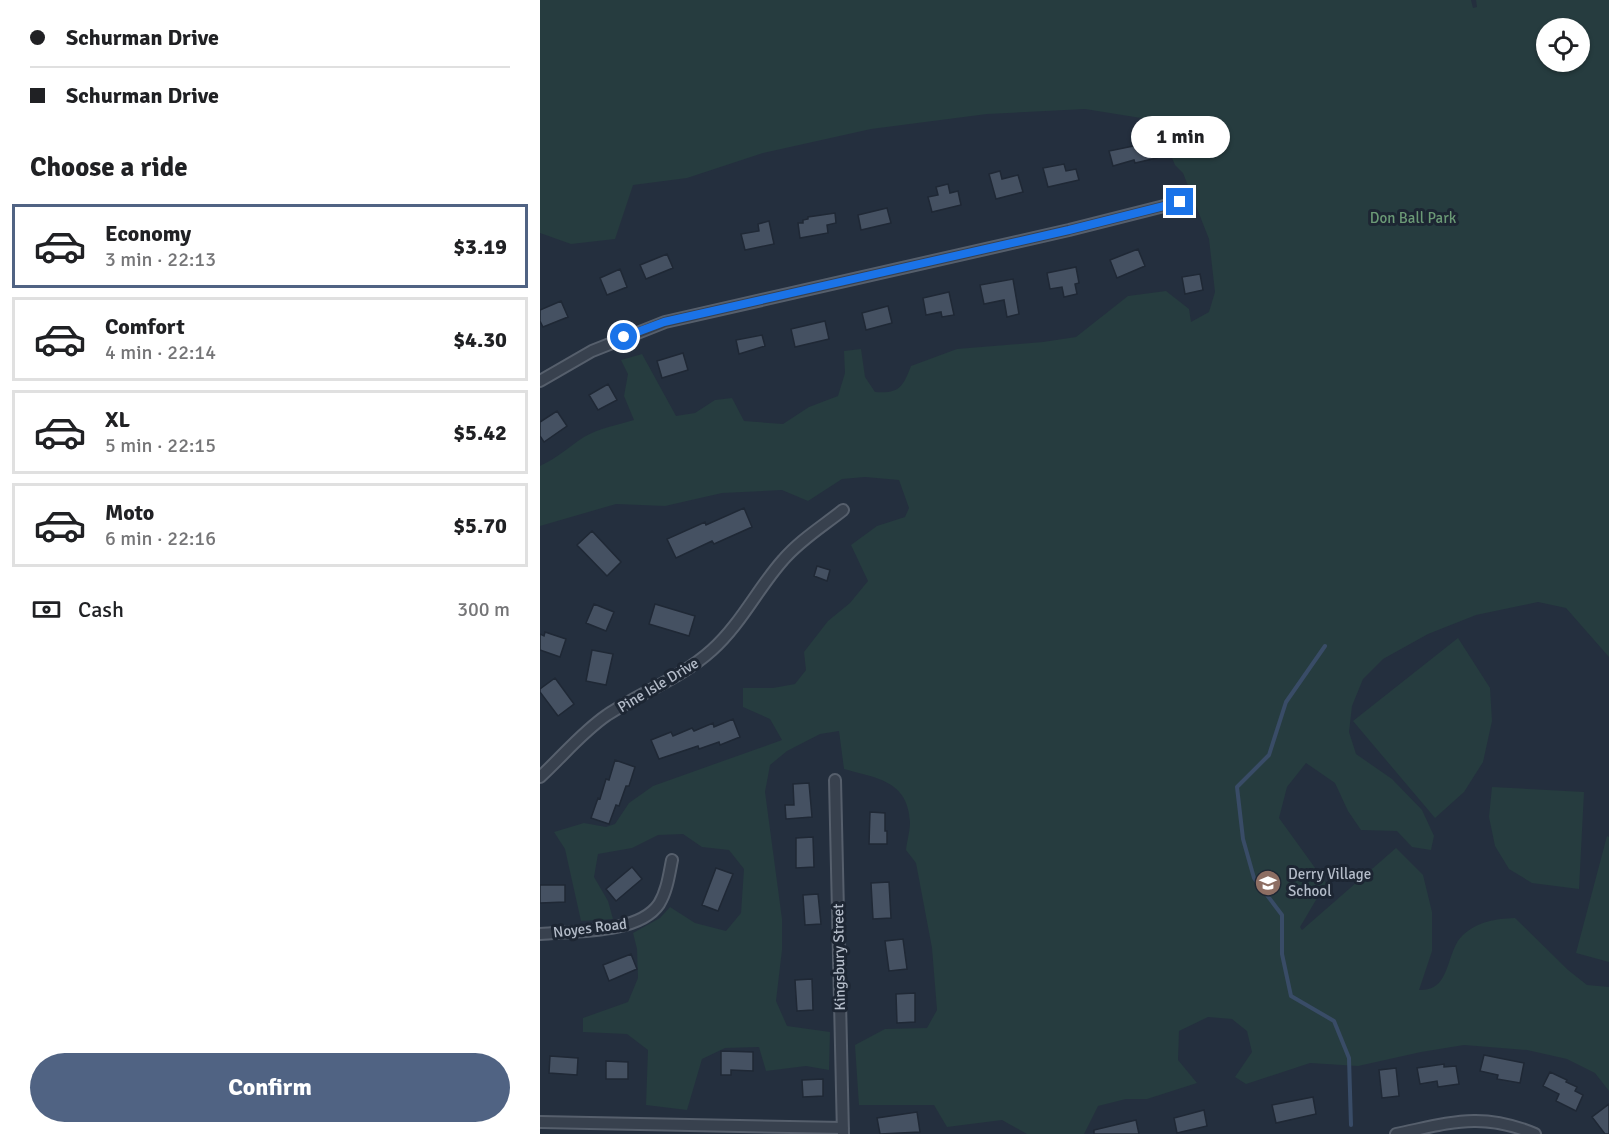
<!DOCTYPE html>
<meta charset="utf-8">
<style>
body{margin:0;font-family:Signika,sans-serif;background:#f2f2f2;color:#202124;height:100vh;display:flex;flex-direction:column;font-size:22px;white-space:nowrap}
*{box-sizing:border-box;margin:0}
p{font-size:20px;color:#757577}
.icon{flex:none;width:33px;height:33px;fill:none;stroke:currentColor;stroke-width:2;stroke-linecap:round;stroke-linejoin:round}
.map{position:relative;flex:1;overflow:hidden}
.details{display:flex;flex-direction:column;background:#fff;width:540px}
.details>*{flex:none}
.top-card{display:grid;align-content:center;height:132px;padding:0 30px;background:#fff}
.fabs{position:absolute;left:996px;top:18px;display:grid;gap:12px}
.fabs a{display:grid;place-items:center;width:54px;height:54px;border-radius:50%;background:#fff;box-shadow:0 2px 4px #0004;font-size:30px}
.end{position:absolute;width:27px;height:27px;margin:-14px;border:8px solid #1a73e8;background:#fff;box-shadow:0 0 0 3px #fff}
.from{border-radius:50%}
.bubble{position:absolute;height:42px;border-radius:21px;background:#fff;box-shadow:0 2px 4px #0004;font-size:20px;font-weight:700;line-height:42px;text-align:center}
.top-card b{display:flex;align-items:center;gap:21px;height:57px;font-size:22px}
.top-card b+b{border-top:2px solid #e0e0e0}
.top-card i{width:15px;height:15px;background:#202124}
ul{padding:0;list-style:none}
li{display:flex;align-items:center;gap:18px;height:84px;margin:0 12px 9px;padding:0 18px;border:3px solid #e0e0e0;border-radius:0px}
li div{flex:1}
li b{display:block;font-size:22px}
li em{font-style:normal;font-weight:700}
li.current{border-color:#506383}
li>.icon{width:54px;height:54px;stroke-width:1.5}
h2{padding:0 30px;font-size:27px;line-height:72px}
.pay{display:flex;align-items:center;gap:15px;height:66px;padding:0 30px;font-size:22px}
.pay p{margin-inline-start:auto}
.action{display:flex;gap:12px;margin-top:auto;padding:12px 30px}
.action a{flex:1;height:69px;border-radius:36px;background:#506383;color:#fff;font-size:24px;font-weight:700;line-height:69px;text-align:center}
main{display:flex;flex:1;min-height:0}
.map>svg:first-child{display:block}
.green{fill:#263c3f;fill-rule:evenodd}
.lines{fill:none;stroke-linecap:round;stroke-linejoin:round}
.stream{stroke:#394c67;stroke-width:4}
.building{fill:#455162;stroke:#1f2835;stroke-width:1.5}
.street-casing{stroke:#565f6c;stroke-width:14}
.street{stroke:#38414e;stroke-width:10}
.route{stroke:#1a73e8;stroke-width:8}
.labels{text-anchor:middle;stroke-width:6;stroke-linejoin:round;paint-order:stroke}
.park-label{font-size:15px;fill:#6b9a76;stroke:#1d2633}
.street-label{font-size:15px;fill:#b4bcc9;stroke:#1d2633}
.poi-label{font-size:15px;fill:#b4bcc9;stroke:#1d2633;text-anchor:start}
</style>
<main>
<section class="details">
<div class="top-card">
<b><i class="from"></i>Schurman Drive</b>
<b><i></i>Schurman Drive</b>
</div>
<h2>Choose a ride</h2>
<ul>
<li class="current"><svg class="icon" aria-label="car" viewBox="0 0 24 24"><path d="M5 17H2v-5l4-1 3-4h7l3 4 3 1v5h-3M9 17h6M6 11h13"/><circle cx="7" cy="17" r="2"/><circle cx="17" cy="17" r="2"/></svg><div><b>Economy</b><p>3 min · 22:13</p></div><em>$3.19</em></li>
<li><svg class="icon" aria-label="car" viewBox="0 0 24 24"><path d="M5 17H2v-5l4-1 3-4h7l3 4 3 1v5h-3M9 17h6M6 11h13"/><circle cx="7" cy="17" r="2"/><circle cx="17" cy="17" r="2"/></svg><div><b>Comfort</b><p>4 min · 22:14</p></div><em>$4.30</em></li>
<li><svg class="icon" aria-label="car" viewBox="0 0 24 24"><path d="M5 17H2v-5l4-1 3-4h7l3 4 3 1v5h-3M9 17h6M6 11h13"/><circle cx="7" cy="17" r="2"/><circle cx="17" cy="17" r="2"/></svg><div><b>XL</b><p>5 min · 22:15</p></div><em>$5.42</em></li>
<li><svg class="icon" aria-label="car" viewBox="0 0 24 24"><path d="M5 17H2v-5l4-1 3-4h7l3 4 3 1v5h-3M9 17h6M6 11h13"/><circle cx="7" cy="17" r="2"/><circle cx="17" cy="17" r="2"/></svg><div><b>Moto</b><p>6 min · 22:16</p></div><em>$5.70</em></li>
</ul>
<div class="pay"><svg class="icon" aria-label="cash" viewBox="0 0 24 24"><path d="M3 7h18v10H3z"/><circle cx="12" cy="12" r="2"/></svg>Cash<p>300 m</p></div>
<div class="action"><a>Confirm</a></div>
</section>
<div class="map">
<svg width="1069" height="1134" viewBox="0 0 1069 1134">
<rect width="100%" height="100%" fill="#242f3e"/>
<path class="green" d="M 0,0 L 931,0 L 933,8 L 937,7 L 936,0 L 1069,0 L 1069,657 L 1026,608 L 998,602 L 936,615 L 888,634 L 843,659 L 823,679 L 812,706 L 809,732 L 816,754 L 852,779 L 882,810 L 894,836 L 891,850 L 872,847 L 857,831 L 821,830 L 808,811 L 795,783 L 766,763 L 747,787 L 739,818 L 786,883 L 760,927 L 762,930 L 856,848 L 883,875 L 892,912 L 892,951 L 879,990 C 912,992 905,951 923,935 C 939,921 955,919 975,918 L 1028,970 L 1047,985 L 1069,987 L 1069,1091 L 1055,1073 L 1027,1059 L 987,1050 L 924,1045 L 881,1052 L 818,1066 L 770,1063 L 706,1084 L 695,1077 L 712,1052 L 707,1031 L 692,1019 L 668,1017 L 639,1031 L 638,1060 L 657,1083 L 607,1099 L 586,1099 L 558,1106 L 544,1134 L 487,1134 L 462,1120 L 407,1127 L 394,1105 L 319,1105 L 315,1045 L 345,1029 L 387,1028 L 397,1010 L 392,948 L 376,863 L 366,850 C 367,841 370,831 370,822 C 368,780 336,778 304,769 L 299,731 L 280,734 L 247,751 L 230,765 L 225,792 L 242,919 L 242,950 L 236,1001 L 247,1026 L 290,1032 L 289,1070 L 266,1066 L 226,1071 L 219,1047 L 185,1048 L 162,1059 L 147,1110 L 106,1105 L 108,1050 L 87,1034 L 43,1032 L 43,1018 L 88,1002 L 98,978 L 97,949 L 93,933 L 120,918 L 130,907 L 155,923 L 186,931 L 201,913 L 204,869 L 189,850 L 162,847 L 143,834 L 118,835 L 92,848 L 58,854 L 54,877 L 68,901 L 73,919 L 41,921 L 25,849 L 14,832 L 44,823 L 66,827 L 75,824 L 89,803 L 113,786 L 242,740 L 230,719 L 203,707 L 203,688 L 233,688 L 255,684 L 266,670 L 264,652 L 288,621 L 310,603 L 328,581 L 311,545 L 337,526 L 365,517 L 369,508 L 359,480 L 325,477 L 302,479 L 268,501 L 242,490 L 182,493 L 125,506 L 76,504 L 0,526 L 0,466 C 19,457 27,448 44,437 C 59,428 78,425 94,420 L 84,396 L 88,374 L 81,360 L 102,354 L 136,416 L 155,413 L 175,400 L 192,398 L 204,421 L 243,424 L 269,407 L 298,396 L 305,373 L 304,351 L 321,349 L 325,377 L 335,392 C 359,394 363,387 371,366 L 417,349 L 503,342 L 536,337 L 588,296 L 626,291 L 649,309 L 651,322 L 669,312 L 675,292 L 669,239 L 643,173 L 635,165 L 619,127 L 601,118 L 545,109 L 447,114 L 331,129 L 223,153 L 147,178 L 93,185 L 75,239 L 31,244 L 0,233 ZM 1006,28 L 1040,28 L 1040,62 L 1006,62 Z
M 918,638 L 950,688 L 952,721 L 943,762 L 924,792 L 895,818 L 813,721 Z
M 952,787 L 1044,792 L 1039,889 L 992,883 L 969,869 L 955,846 L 949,817 Z
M 1067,836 L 1069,837 L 1069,962 L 1036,953 Z"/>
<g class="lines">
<path class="stream" d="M 785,646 L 746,702 L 729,755 L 697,787 L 703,839 L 714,878 L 742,915 L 742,954 L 751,996 L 794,1021 L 809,1058 L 811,1125"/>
</g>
<path class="building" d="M 613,142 L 617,158 L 595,163 L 594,160 L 573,166 L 569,151 Z
M 524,164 L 526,171 L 536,169 L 539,180 L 508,187 L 503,168 Z
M 460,171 L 462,179 L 478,175 L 483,192 L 456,199 L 449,174 Z
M 408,184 L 410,193 L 418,191 L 421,205 L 392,212 L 388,197 L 398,195 L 396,187 Z
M 347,208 L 351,223 L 321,230 L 318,215 Z
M 295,213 L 296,223 L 287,225 L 288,233 L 260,238 L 258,223 L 263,223 L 263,220 L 268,219 L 268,217 Z
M 229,221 L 234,244 L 205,250 L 201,234 L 219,231 L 218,224 Z
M 598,249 L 605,266 L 577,278 L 570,260 Z
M 127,254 L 133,268 L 106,279 L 100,265 Z
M 536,267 L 539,283 L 535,284 L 537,294 L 524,297 L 522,287 L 510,289 L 507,273 Z
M 80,269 L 87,287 L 67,295 L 60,278 Z
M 660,274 L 663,290 L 645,294 L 642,277 Z
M 473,279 L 479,314 L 467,317 L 464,300 L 444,304 L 440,285 Z
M 409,292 L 414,315 L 402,317 L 401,312 L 386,315 L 383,298 Z
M 21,301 L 28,317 L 3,327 L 0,321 L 0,310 Z
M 348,306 L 352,323 L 326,330 L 322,313 Z
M 285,321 L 289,339 L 255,347 L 251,329 Z
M 222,335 L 225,346 L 199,354 L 196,340 Z
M 143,353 L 148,370 L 122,378 L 117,361 Z
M 68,384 L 77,400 L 58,410 L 49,395 Z
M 17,411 L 27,426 L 4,442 L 0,436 L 0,422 Z
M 204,508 L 212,527 L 174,544 L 172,541 L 136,558 L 127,539 L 165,522 L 166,525 Z
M 52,531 L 81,562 L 67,576 L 37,545 Z
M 277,566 L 290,570 L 287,581 L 274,576 Z
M 54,604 L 74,612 L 66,631 L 46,623 Z
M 115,604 L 155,616 L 149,636 L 109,624 Z
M 5,632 L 26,639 L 20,657 L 0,650 L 0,634 L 4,636 Z
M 52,650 L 73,654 L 66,685 L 46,681 Z
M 15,678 L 34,704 L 18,716 L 0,692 L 0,689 Z
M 193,719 L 200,737 L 180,745 L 179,742 L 159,749 L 158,746 L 119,759 L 111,740 L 131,732 L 133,736 L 152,728 L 154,731 L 173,723 L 174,727 Z
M 75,760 L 95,767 L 89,786 L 86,786 L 79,806 L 76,805 L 69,824 L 51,818 L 58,798 L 60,799 L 66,779 L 69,780 Z
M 269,783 L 272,817 L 246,819 L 245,805 L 254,805 L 253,784 Z
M 330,812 L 345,813 L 345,831 L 347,831 L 347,844 L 329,844 Z
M 273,837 L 274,867 L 256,868 L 256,838 Z
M 92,867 L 102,879 L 76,901 L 66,889 Z
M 176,868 L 193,874 L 178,911 L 162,905 Z
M 349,882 L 351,918 L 333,919 L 331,883 Z
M 0,885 L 25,885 L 25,902 L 0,903 Z
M 278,894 L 281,924 L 265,925 L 263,895 Z
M 363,939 L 367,969 L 349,971 L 345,941 Z
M 91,954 L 97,969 L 69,981 L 63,965 Z
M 272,979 L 273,1010 L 257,1011 L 255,980 Z
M 375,993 L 375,1022 L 357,1023 L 356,994 Z
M 181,1051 L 213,1052 L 213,1071 L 191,1070 L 191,1075 L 181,1075 Z
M 944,1055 L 984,1063 L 980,1083 L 957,1079 L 958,1075 L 940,1071 Z
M 10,1056 L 38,1058 L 37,1075 L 9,1073 Z
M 66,1061 L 88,1062 L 88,1079 L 66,1079 Z
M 904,1064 L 904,1067 L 916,1066 L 919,1084 L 898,1087 L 897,1081 L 880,1084 L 877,1068 Z
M 856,1068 L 859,1096 L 842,1098 L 839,1070 Z
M 1010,1072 L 1027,1080 L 1026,1082 L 1037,1087 L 1035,1091 L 1043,1095 L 1036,1111 L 1016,1101 L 1019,1094 L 1003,1086 Z
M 283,1079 L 283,1096 L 263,1097 L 262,1080 Z
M 773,1097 L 776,1114 L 736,1123 L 732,1105 Z
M 1069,1104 L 1069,1134 L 1065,1134 L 1052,1117 Z
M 664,1110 L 667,1126 L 637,1133 L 634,1118 Z
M 377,1112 L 380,1132 L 340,1134 L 337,1118 Z
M 596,1120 L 599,1134 L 554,1134 L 554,1130 Z"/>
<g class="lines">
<g class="street-casing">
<path id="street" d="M 0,381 L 52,351 L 125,322 L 529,230 L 640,202
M 0,777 C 23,756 41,733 67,715 C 102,692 141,678 172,650 C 201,624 218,588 243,560 C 260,540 283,526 303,510
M 295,780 L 303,1134
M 0,934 C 33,931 99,934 119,904 C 127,891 129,875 132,860
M 0,1122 L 303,1128
M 856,1134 C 910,1123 941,1111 995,1134"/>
</g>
<use href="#street" class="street"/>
</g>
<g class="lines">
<path class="route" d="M 84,337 L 124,322 L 529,230 L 640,202"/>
</g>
<defs>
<g id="school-disc" transform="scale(1.35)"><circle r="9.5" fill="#8d6e63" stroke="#1d2633"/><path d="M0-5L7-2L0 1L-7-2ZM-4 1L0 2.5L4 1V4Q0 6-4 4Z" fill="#fff"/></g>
</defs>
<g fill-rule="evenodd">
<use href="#school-disc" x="728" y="883"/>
</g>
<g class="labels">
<g class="park-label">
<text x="873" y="223">Don Ball Park</text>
</g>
<g class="street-label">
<text transform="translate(118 685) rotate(-31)" y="5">Pine Isle Drive</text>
<text transform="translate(50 928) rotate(-7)" y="5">Noyes Road</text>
<text transform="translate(299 957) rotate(-91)" y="5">Kingsbury Street</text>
</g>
<g class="poi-label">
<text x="748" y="879">Derry Village<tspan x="748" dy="17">School</tspan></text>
</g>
</g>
</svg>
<div class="fabs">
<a><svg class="icon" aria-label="locate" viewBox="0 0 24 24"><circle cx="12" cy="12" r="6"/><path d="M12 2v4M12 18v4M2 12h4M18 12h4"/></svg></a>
</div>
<i class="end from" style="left:84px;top:337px"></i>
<i class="end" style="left:640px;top:202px"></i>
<div class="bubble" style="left:591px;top:116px;width:99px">1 min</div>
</div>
</main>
